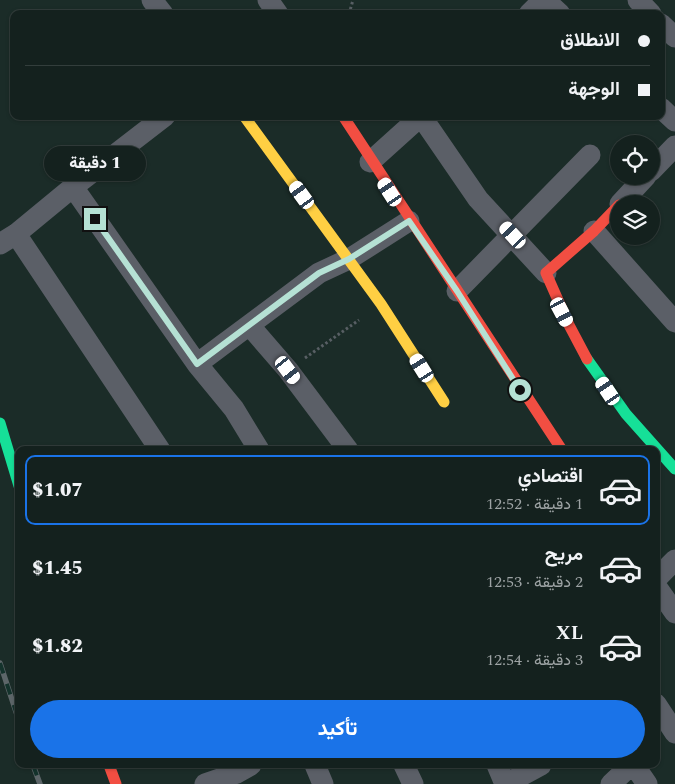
<!DOCTYPE html>
<html lang="ar">
<meta charset="utf-8">
<style>
body{margin:0;font-family:Spectral,Vazirmatn,serif;background:#212e2b;color:#f1f3f6;direction:rtl;height:100vh;display:flex;flex-direction:column;font-size:19px;white-space:nowrap}
*{box-sizing:border-box;margin:0}
p{font-size:16px;color:#9da3a4}
.icon{flex:none;width:28px;height:28px;fill:none;stroke:currentColor;stroke-width:2;stroke-linecap:round;stroke-linejoin:round}
.map{position:relative;flex:1;overflow:hidden;direction:ltr}
.side{position:absolute;left:15px;top:446px;width:645px;height:322px;display:flex;flex-direction:column;background:#14211e;border-radius:10px;box-shadow:0 1px 4px #0004,0 0 0 1px #333e3c;direction:rtl}
.side>*{flex:none}
.top-card{position:absolute;left:10px;top:10px;width:655px;height:110px;border-radius:10px;box-shadow:0 1px 4px #0004,0 0 0 1px #333e3c;direction:rtl;display:grid;align-content:center;height:110px;padding:0 15px;background:#14211e}
.controls{position:absolute;left:610px;top:135px;display:grid;gap:10px}
.controls a{display:grid;place-items:center;width:50px;height:50px;border-radius:50%;background:#14211e;box-shadow:0 1px 4px #0004,0 0 0 1px #333e3c;font-size:25px}
.end{position:absolute;width:22px;height:22px;margin:-11px;border:6px solid #b5e1d4;background:#111;box-shadow:0 0 0 2px #111}
.from{border-radius:50%}
.bubble{position:absolute;height:35px;border-radius:18px;background:#14211e;box-shadow:0 1px 4px #0004,0 0 0 1px #333e3c;font-size:16px;font-weight:800;line-height:35px;text-align:center;direction:rtl}
.car{position:absolute;width:15px;height:30px;margin:-15px -8px;border-radius:6px;box-shadow:0 0 4px 1px #0007;background:linear-gradient(#fff 24%,#345 0 40%,#fff 0 76%,#345 0 86%,#fff 0)}
.top-card b{display:flex;align-items:center;gap:18px;height:48px;font-size:19px}
.top-card b+b{border-top:1px solid #333e3c}
.top-card i{width:12px;height:12px;background:#f1f3f6}
ul{padding:9px 0 0;list-style:none}
li{display:flex;align-items:center;gap:15px;height:70px;margin:0 10px 8px;padding:0 5px;border:2px solid transparent;border-radius:10px}
li div{flex:1}
li b{display:block;font-size:19px}
li em{font-style:normal;font-weight:800}
li.active{border-color:#1a73e8}
li>.icon{width:45px;height:45px;stroke-width:1.5}
.button{display:flex;gap:10px;margin-top:auto;padding:10px 15px}
.button a{flex:1;height:58px;border-radius:30px;background:#1a73e8;color:#fff;font-size:20px;font-weight:800;line-height:58px;text-align:center}
.map>svg:first-child{display:block}
.lines{fill:none;stroke-linecap:round;stroke-linejoin:round}
.path{stroke:#585f64;stroke-width:3;stroke-dasharray:2.5 2.5;stroke-linecap:butt}
.street{stroke:#5b5f67;stroke-width:21}
.fast{stroke:#16e098;stroke-width:11}
.slow{stroke:#ffcf43;stroke-width:11}
.jam{stroke:#f24e42;stroke-width:11}
.rail-casing{stroke:#5d6669;stroke-width:5.5}
.rail{stroke:#14332c;stroke-width:4;stroke-dasharray:11;stroke-linecap:butt}
.route{stroke:#b5e1d4;stroke-width:6}
</style>
<div class="map">
<svg width="675" height="784" viewBox="0 0 675 784">
<rect width="100%" height="100%" fill="#1b2c28"/>
<g class="lines">
<path class="path" d="M 349,14 L 353,0
M 305,358 L 359,320"/>
<path class="street" d="M 152,0 L 163,14
M 268,0 L 278,14
M 545,0 L 560,14
M 638,0 L 651,14
M 529,14 L 543,0
M 661,24 L 675,37
M 661,108 L 675,121
M 421,116 L 478,199 L 546,273
M 370,162 L 421,116
M 651,171 L 675,146
M 73,187 L 197,364 L 234,409 L 259,450
M 620,204 L 646,176
M 594,231 L 675,322
M 16,234 L 160,450
M 0,244 L 16,234 L 73,187 L 165,116
M 457,291 L 590,155
M 250,326 L 288,370 L 348,450
M 197,364 L 319,273 L 349,259 L 409,221
M 656,579 L 675,560
M 656,586 L 675,613
M 656,704 L 675,733
M 315,765 L 323,784
M 404,765 L 413,784
M 497,765 L 505,784
M 634,765 L 647,784
M 205,784 L 237,773 L 251,765
M 506,784 L 541,765
M 611,784 L 631,765"/>
<path class="fast" d="M 587,359 L 626,414 L 675,469
M 0,423 L 19,486"/>
<path class="slow" d="M 244,116 L 381,304 L 444,402"/>
<path class="jam" d="M 343,116 L 562,450
M 587,359 L 569,325 L 546,273 L 594,231 L 619,205
M 109,765 L 116,784"/>
<g class="rail-casing">
<path id="rail" d="M 0,663 L 19,721
M 33,765 L 40,784"/>
</g>
<use href="#rail" class="rail"/>
</g>
<g class="lines">
<path class="route" d="M 95,219 L 197,364 L 319,273 L 349,259 L 409,221 L 457,291 L 520,390"/>
</g>
</svg>
<div class="controls">
<a><svg class="icon" aria-label="locate" viewBox="0 0 24 24"><circle cx="12" cy="12" r="6"/><path d="M12 2v4M12 18v4M2 12h4M18 12h4"/></svg></a>
<a><svg class="icon" aria-label="layers" viewBox="0 0 24 24"><path d="M12 4l9 5-9 5-9-5zM3 14l9 5 9-5"/></svg></a>
</div>
<i class="end from" style="left:520px;top:390px"></i>
<i class="end" style="left:95px;top:219px"></i>
<div class="bubble" style="left:44px;top:146px;width:102px">1 دقيقة</div>
<i class="car" style="left:390px;top:192px;rotate:327deg"></i>
<i class="car" style="left:302px;top:195px;rotate:324deg"></i>
<i class="car" style="left:513px;top:235px;rotate:317deg"></i>
<i class="car" style="left:562px;top:312px;rotate:152deg"></i>
<i class="car" style="left:422px;top:368px;rotate:328deg"></i>
<i class="car" style="left:288px;top:370px;rotate:143deg"></i>
<i class="car" style="left:608px;top:391px;rotate:326deg"></i>
<div class="top-card">
<b><i class="from"></i>الانطلاق</b>
<b><i></i>الوجهة</b>
</div>
<section class="side">
<ul>
<li class="active"><svg class="icon" aria-label="car" viewBox="0 0 24 24"><path d="M5 17H2v-5l4-1 3-4h7l3 4 3 1v5h-3M9 17h6M6 11h13"/><circle cx="7" cy="17" r="2"/><circle cx="17" cy="17" r="2"/></svg><div><b>اقتصادي</b><p>1 دقيقة · 12:52</p></div><em>$1.07</em></li>
<li><svg class="icon" aria-label="car" viewBox="0 0 24 24"><path d="M5 17H2v-5l4-1 3-4h7l3 4 3 1v5h-3M9 17h6M6 11h13"/><circle cx="7" cy="17" r="2"/><circle cx="17" cy="17" r="2"/></svg><div><b>مريح</b><p>2 دقيقة · 12:53</p></div><em>$1.45</em></li>
<li><svg class="icon" aria-label="car" viewBox="0 0 24 24"><path d="M5 17H2v-5l4-1 3-4h7l3 4 3 1v5h-3M9 17h6M6 11h13"/><circle cx="7" cy="17" r="2"/><circle cx="17" cy="17" r="2"/></svg><div><b>XL</b><p>3 دقيقة · 12:54</p></div><em>$1.82</em></li>
</ul>
<div class="button"><a>تأكيد</a></div>
</section>
</div>
